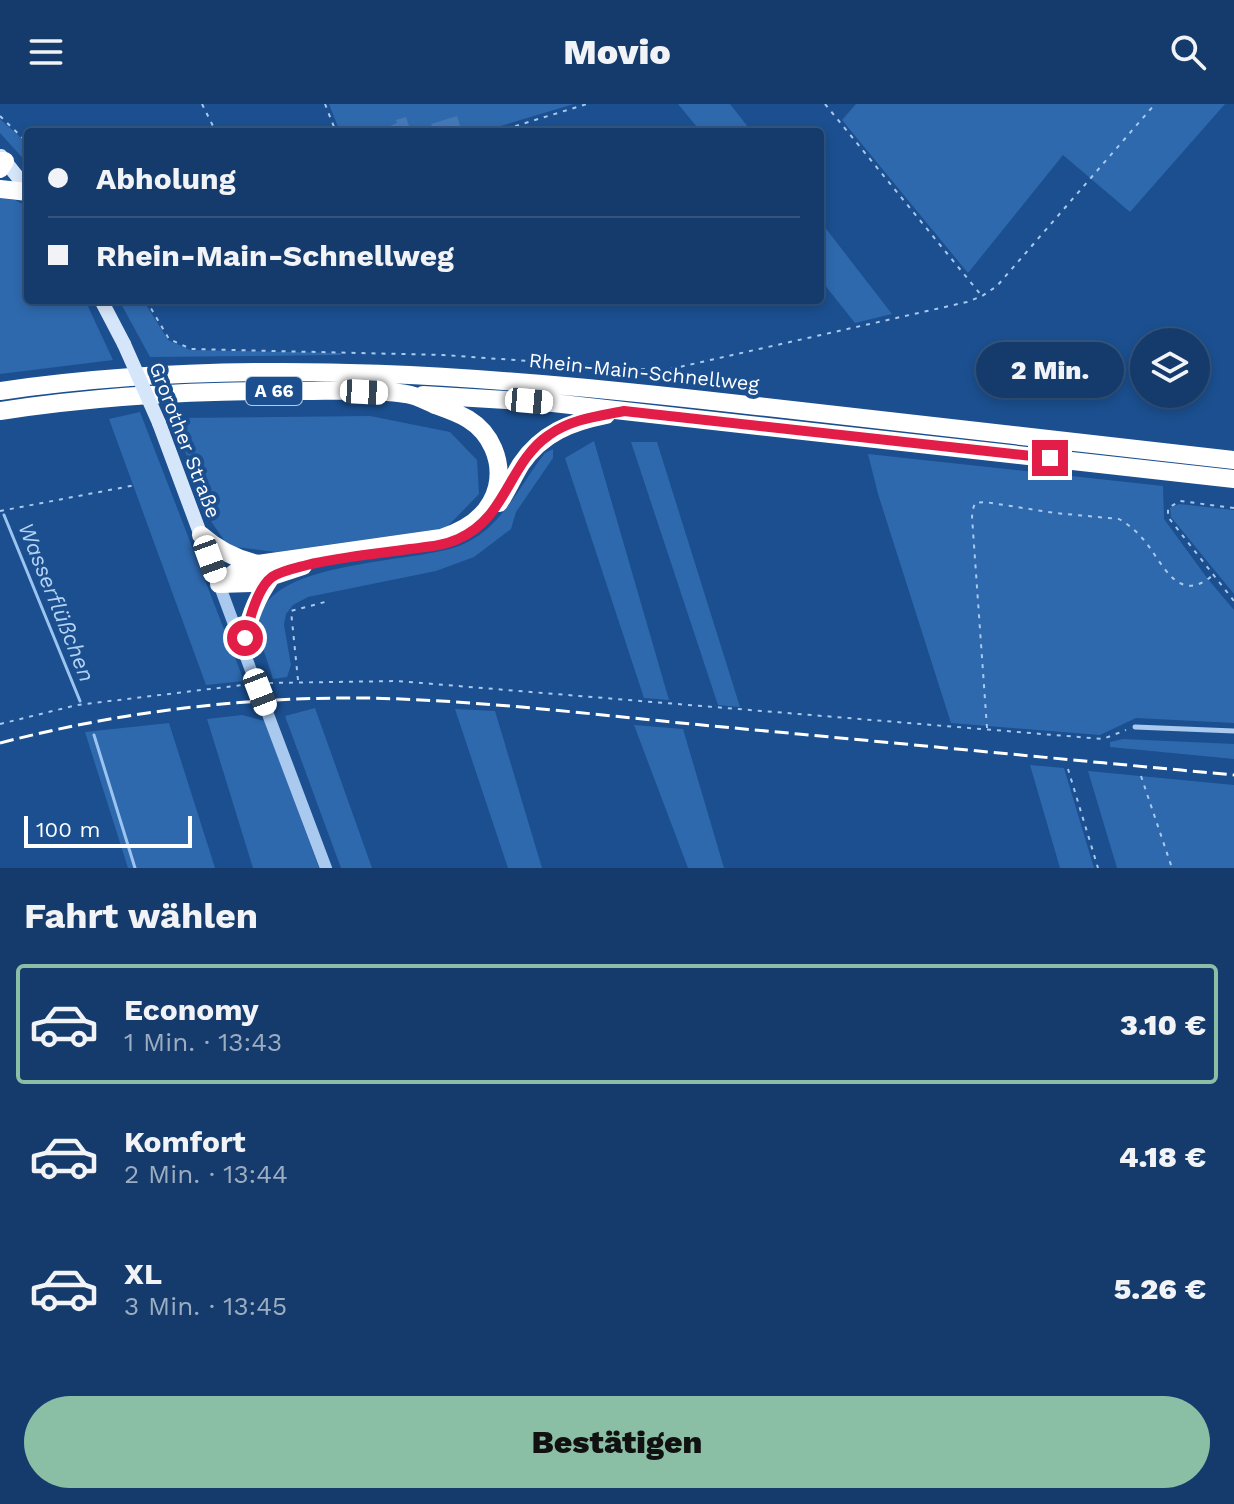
<!DOCTYPE html>
<html lang="de">
<meta charset="utf-8">
<style>
body{margin:0;font-family:"Work Sans",sans-serif;background:#214673;color:#f1f3f6;height:100vh;display:flex;flex-direction:column;font-size:30px;white-space:nowrap}
*{box-sizing:border-box;margin:0}
p{font-size:26px;color:#9dadc1}
.icon{flex:none;width:44px;height:44px;fill:none;stroke:currentColor;stroke-width:2;stroke-linecap:round;stroke-linejoin:round}
.map{position:relative;height:764px;overflow:hidden}
.panel{display:flex;flex-direction:column;background:#143b6b;flex:1}
.panel>*{flex:none}
.hud{position:absolute;left:24px;top:24px;width:800px;height:176px;border-radius:8px;box-shadow:0 4px 12px #0003,0 0 0 2px #33557e;display:grid;align-content:center;height:176px;padding:0 24px;background:#143b6b}
.fabs{position:absolute;left:1130px;top:224px;display:grid;gap:16px}
.fabs a{display:grid;place-items:center;width:80px;height:80px;border-radius:50%;background:#143b6b;box-shadow:0 4px 12px #0003,0 0 0 2px #33557e;font-size:40px}
.scale{position:absolute;left:24px;bottom:20px;width:168px;box-sizing:border-box;padding-left:8px;border:4px solid #fff;border-top:0;font-size:22px;line-height:28px;white-space:nowrap;color:#fff;-webkit-text-stroke:6px #1b4f8f;paint-order:stroke}
.end{position:absolute;width:36px;height:36px;margin:-18px;border:10px solid #e11d48;background:#fff;box-shadow:0 0 0 4px #fff}
.from{border-radius:50%}
.bubble{position:absolute;height:56px;border-radius:28px;background:#143b6b;box-shadow:0 4px 12px #0003,0 0 0 2px #33557e;font-size:26px;font-weight:800;line-height:56px;text-align:center}
.car{position:absolute;width:24px;height:48px;margin:-24px -12px;border-radius:10px;box-shadow:0 0 6px 2px #0007;background:linear-gradient(#fff 24%,#345 0 40%,#fff 0 76%,#345 0 86%,#fff 0)}
.hud b{display:flex;align-items:center;gap:28px;height:76px;font-size:30px}
.hud b+b{border-top:2px solid #33557e}
.hud i{width:20px;height:20px;background:#f1f3f6}
ul{padding:0;list-style:none}
li{display:flex;align-items:center;gap:24px;height:120px;margin:0 16px 12px;padding:0 8px;border:4px solid transparent;border-radius:8px}
li div{flex:1}
li b{display:block;font-size:30px}
li em{font-style:normal;font-weight:800}
li.current{border-color:#8abfa5}
li>.icon{width:72px;height:72px;stroke-width:1.5}
h2{padding:0 24px;font-size:36px;line-height:96px}
.action{display:flex;gap:16px;margin-top:auto;padding:16px 24px}
.action a{flex:1;height:92px;border-radius:48px;background:#8abfa5;color:#111;font-size:32px;font-weight:800;line-height:92px;text-align:center}
header{display:flex;justify-content:space-between;align-items:center;height:104px;padding:0 24px;background:#143b6b;font-size:36px;font-weight:800}
.map>svg:first-child{display:block}
.green{fill:#2e69ad}
.lines{fill:none;stroke-linecap:round;stroke-linejoin:round}
.stream{stroke:#9cc4f0;stroke-width:3}
.building{fill:#4478b7}
.path{stroke:#a9c9ee;stroke-width:2;stroke-dasharray:4 6;stroke-linecap:butt}
.service{stroke:#a9c9ee;stroke-width:5}
.tertiary{stroke:#a9c9ee;stroke-width:12}
.secondary{stroke:#d6e6fa;stroke-width:14}
.motorway{stroke:#fff;stroke-width:18}
.rail{stroke:#fff;stroke-width:3;stroke-dasharray:14 6;stroke-linecap:butt}
.tertiary-bridge{stroke:#a9c9ee;stroke-width:12}
.secondary-bridge{stroke:#d6e6fa;stroke-width:14}
.route{stroke:#e11d48;stroke-width:10}
.labels{text-anchor:middle;stroke-width:8;stroke-linejoin:round;paint-order:stroke}
.shield{fill:#1b4f8f;stroke:#bbcadd;stroke-width:2}
.shield-label{font-size:18px;font-weight:bold;fill:#fff}
.street-label{font-size:20px;fill:#fff;stroke:#1b4f8f}
.water-label{font-size:22px;font-style:italic;fill:#b5d3f5;stroke:#1b4f8f}
</style>
<header><svg class="icon" aria-label="menu" viewBox="0 0 24 24"><path d="M4 6h16M4 12h16M4 18h16"/></svg>Movio<svg class="icon" aria-label="search" viewBox="0 0 24 24"><circle cx="10" cy="10" r="6"/><path d="M15 15l6 6"/></svg></header>
<div class="map">
<svg width="1234" height="764" viewBox="0 0 1234 764">
<rect width="100%" height="100%" fill="#1b4f8f"/>
<path class="green" d="M 329,0 L 574,0 L 481,28 L 340,28 Z
M 678,0 L 730,0 L 752,28 L 701,28 Z
M 856,0 L 1225,0 L 1130,108 L 1063,51 L 968,169 L 842,16 Z
M 0,15 L 28,40 L 28,60 L 0,29 Z
M 0,94 L 15,96 L 28,103 L 28,196 L 85,196 L 113,256 L 0,270 Z
M 820,117 L 892,210 L 855,219 L 820,175 Z
M 119,196 L 143,196 L 168,236 L 190,246 L 341,249 L 341,251 L 150,253 Z
M 140,308 L 244,577 L 206,581 L 109,315 Z
M 370,312 L 450,328 L 477,356 L 479,390 L 446,424 L 276,448 L 228,442 L 206,410 L 174,314 Z
M 594,337 L 669,596 L 644,594 L 565,354 Z
M 631,338 L 657,338 L 740,603 L 718,601 Z
M 553,345 L 553,354 L 516,408 L 511,425 L 474,453 L 436,467 L 308,493 L 293,501 L 286,510 L 284,521 L 291,561 L 287,573 L 273,575 C 268,557 257,534 260,515 C 269,456 416,459 459,442 C 501,426 519,382 545,349 Z
M 868,350 L 1163,382 L 1164,415 L 1207,474 L 1234,506 L 1234,619 L 1136,614 L 1100,631 L 951,619 L 878,390 Z
M 1179,400 L 1234,406 L 1234,490 L 1171,413 L 1170,404 Z
M 315,604 L 372,764 L 341,764 L 285,612 Z
M 455,605 L 495,607 L 542,764 L 508,764 Z
M 242,611 L 265,617 L 319,764 L 253,764 L 207,615 Z
M 169,619 L 215,764 L 128,764 L 85,628 Z
M 634,621 L 683,625 L 724,764 L 688,764 Z
M 1123,635 L 1234,640 L 1234,655 L 1110,643 L 1110,638 Z
M 1030,661 L 1064,664 L 1094,764 L 1060,764 Z
M 1088,667 L 1234,681 L 1234,764 L 1117,764 Z"/>
<g class="lines">
<path class="stream" d="M 4,411 L 80,597
M 94,631 L 135,764"/>
</g>
<path class="building" d="M 457,12 L 462,28 L 434,28 L 431,20 Z
M 406,13 L 411,28 L 376,28 L 397,19 L 396,16 Z"/>
<g class="lines">
<path class="path" d="M 202,0 L 216,28
M 325,0 L 336,28
M 825,0 L 981,191
M 0,12 L 28,39
M 496,28 L 587,0
M 146,196 L 169,235 L 191,245 L 443,251 L 657,266 L 675,264 L 967,198 L 982,192 L 997,182 L 1155,0
M 1234,404 L 1180,397 L 1168,404 L 1168,413 L 1234,497
M 0,407 L 136,381
M 298,576 L 291,507 L 325,498
M 269,579 L 397,577 L 1103,635 L 1126,626
M 0,620 L 77,601 L 243,581
M 987,624 L 972,413 L 973,405 L 975,399 L 985,398 L 1055,409 L 1119,415 C 1128,420 1136,427 1143,435 C 1163,458 1177,502 1213,471
M 1068,665 L 1098,764
M 1141,672 L 1172,764"/>
<path class="service" d="M 1135,623 L 1234,627"/>
<path class="tertiary" d="M 219,480 L 253,572
M 266,605 L 326,764"/>
<path class="secondary" d="M 1,52 L 28,86
M 101,196 L 124,240
M 159,319 L 219,480"/>
<path class="motorway" d="M 0,57 L 5,57 L 0,65
M 0,85 L 28,88
M 0,287 C 253,250 504,273 757,302 C 916,320 1075,338 1234,356
M 423,291 L 553,299 L 624,307 L 1234,375
M 0,307 C 100,292 202,286 303,287 C 336,287 374,285 406,290 C 416,291 426,297 435,301 C 446,305 458,309 468,315 C 491,329 503,357 497,383 C 490,411 467,426 441,434 L 258,460 L 242,464 L 219,480
M 499,399 C 507,387 513,373 521,360 C 542,329 571,318 606,311
M 201,431 C 218,446 236,455 258,460
M 219,480 L 251,479 L 303,462
M 244,547 C 246,519 255,496 271,473"/>
<path class="rail" d="M 0,639 C 119,608 242,593 364,594 C 480,596 597,611 712,622 C 886,638 1060,655 1234,671"/>
<path class="tertiary-bridge" d="M 253,572 L 266,605"/>
<path class="secondary-bridge" d="M 124,240 L 159,319"/>
</g>
<g class="lines">
<path class="route" d="M 245,534 C 249,517 257,484 272,473 C 281,467 296,464 307,461 C 341,453 376,450 410,445 C 426,443 443,442 458,435 C 507,414 508,359 549,331 C 571,315 599,312 624,307 L 1050,354"/>
</g>
<g class="labels">
<rect class="shield" x="246" y="273" width="56" height="28" rx="6"/>
<g class="shield-label">
<text x="274" y="293">A 66</text>
</g>
<g class="street-label">
<text transform="translate(644 268) rotate(6)" y="7">Rhein-Main-Schnellweg</text>
<text transform="translate(185 336) rotate(69)" y="7">Grorother Straße</text>
</g>
<g class="water-label">
<text transform="translate(57 498) rotate(68)" y="8">Wasserflüßchen</text>
</g>
</g>
</svg>
<div class="fabs">
<a><svg class="icon" aria-label="layers" viewBox="0 0 24 24"><path d="M12 4l9 5-9 5-9-5zM3 14l9 5 9-5"/></svg></a>
</div>
<div class="scale">100 m</div>
<i class="end from" style="left:245px;top:534px"></i>
<i class="end" style="left:1050px;top:354px"></i>
<div class="bubble" style="left:976px;top:238px;width:148px">2 Min.</div>
<i class="car" style="left:364px;top:288px;rotate:93deg"></i>
<i class="car" style="left:529px;top:297px;rotate:95deg"></i>
<i class="car" style="left:210px;top:455px;rotate:160deg"></i>
<i class="car" style="left:260px;top:588px;rotate:159deg"></i>
<div class="hud">
<b><i class="from"></i>Abholung</b>
<b><i></i>Rhein-Main-Schnellweg</b>
</div>
</div>
<section class="panel">
<h2>Fahrt wählen</h2>
<ul>
<li class="current"><svg class="icon" aria-label="car" viewBox="0 0 24 24"><path d="M5 17H2v-5l4-1 3-4h7l3 4 3 1v5h-3M9 17h6M6 11h13"/><circle cx="7" cy="17" r="2"/><circle cx="17" cy="17" r="2"/></svg><div><b>Economy</b><p>1 Min. · 13:43</p></div><em>3.10 €</em></li>
<li><svg class="icon" aria-label="car" viewBox="0 0 24 24"><path d="M5 17H2v-5l4-1 3-4h7l3 4 3 1v5h-3M9 17h6M6 11h13"/><circle cx="7" cy="17" r="2"/><circle cx="17" cy="17" r="2"/></svg><div><b>Komfort</b><p>2 Min. · 13:44</p></div><em>4.18 €</em></li>
<li><svg class="icon" aria-label="car" viewBox="0 0 24 24"><path d="M5 17H2v-5l4-1 3-4h7l3 4 3 1v5h-3M9 17h6M6 11h13"/><circle cx="7" cy="17" r="2"/><circle cx="17" cy="17" r="2"/></svg><div><b>XL</b><p>3 Min. · 13:45</p></div><em>5.26 €</em></li>
</ul>
<div class="action"><a>Bestätigen</a></div>
</section>
